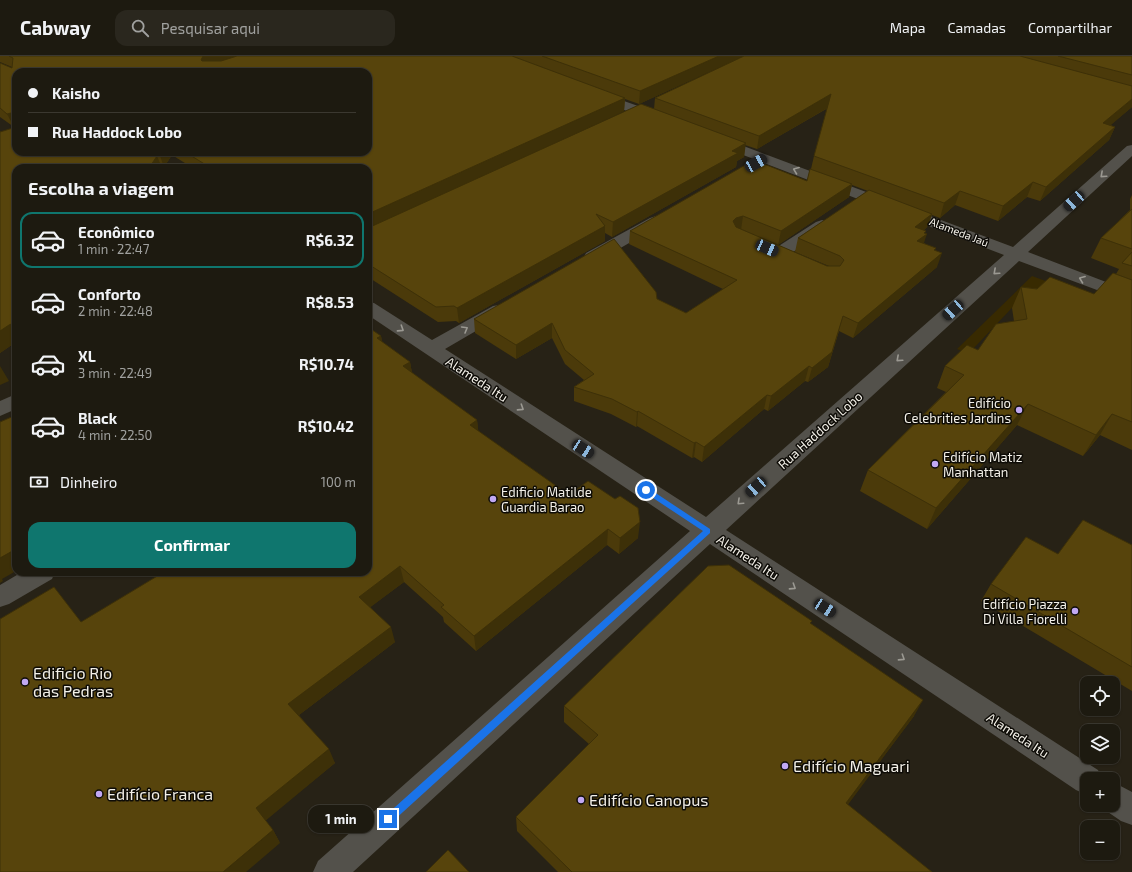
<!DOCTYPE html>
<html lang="pt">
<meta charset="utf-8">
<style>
body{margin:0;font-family:"Exo 2",sans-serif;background:#2a271e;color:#f1f3f6;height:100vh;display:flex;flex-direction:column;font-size:15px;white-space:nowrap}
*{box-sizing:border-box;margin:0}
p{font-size:13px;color:#a0a19f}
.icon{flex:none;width:22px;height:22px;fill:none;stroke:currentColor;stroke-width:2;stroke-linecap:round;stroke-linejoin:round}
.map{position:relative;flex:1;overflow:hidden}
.panel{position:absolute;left:12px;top:108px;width:360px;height:412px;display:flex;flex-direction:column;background:#1d1a10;border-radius:12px;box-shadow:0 1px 3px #0004,0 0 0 1px #3b3830}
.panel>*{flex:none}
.banner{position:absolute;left:12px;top:12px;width:360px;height:88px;border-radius:12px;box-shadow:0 1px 3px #0004,0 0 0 1px #3b3830;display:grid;align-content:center;height:88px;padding:0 16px;background:#1d1a10}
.controls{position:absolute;left:1080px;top:620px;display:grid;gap:8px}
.controls a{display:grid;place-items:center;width:40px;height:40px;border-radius:8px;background:#1d1a10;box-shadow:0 1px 3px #0004,0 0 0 1px #3b3830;font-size:20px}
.end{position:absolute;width:18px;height:18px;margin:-9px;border:5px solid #1a73e8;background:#fff;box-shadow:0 0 0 2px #fff}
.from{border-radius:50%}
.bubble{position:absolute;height:28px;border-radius:12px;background:#1d1a10;box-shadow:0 1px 3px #0004,0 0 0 1px #3b3830;font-size:13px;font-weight:700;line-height:28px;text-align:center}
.car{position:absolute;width:12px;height:24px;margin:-12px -6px;border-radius:5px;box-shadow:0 0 3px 1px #0007;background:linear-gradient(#222 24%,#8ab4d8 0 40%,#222 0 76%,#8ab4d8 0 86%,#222 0)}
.banner b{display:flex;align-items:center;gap:14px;height:38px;font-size:15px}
.banner b+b{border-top:1px solid #3b3830}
.banner i{width:10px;height:10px;background:#f1f3f6}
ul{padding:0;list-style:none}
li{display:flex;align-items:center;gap:12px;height:56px;margin:0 8px 6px;padding:0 8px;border:2px solid transparent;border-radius:12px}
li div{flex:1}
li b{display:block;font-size:15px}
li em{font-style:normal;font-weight:700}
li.selected{border-color:#0f766e}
li>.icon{width:36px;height:36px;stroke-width:1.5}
h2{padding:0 16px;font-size:18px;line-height:48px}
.pay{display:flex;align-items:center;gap:10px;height:44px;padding:0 16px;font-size:15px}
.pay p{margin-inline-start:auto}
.primary-button{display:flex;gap:8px;margin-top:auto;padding:8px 16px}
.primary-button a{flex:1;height:46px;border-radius:12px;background:#0f766e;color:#fff;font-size:16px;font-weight:700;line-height:46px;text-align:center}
header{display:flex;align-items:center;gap:24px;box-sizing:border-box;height:56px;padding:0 20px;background:#1d1a10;border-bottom:1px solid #3b3830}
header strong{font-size:19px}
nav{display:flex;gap:22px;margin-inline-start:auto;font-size:14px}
.search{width:280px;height:36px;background:#2a271e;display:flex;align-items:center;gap:10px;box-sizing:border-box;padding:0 14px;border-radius:12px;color:#a0a19f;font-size:15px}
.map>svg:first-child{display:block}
.green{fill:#382a01}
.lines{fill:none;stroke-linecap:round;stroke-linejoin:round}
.minor{fill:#53514b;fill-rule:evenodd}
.wall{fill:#4b3a0a;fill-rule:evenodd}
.shaded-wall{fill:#3d3008}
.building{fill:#57440c;stroke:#3d3008}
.oneway{stroke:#9b9992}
.route{fill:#1a73e8}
.poi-dot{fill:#c1a8f3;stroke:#0e0c07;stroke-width:1.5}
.labels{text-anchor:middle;stroke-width:3;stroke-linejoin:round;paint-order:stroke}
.far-street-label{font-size:11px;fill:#f3f0e8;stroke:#0e0c07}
.street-label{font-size:13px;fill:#f3f0e8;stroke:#0e0c07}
.poi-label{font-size:13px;fill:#f3f0e8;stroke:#0e0c07;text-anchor:end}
.near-poi-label{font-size:16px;fill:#f3f0e8;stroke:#0e0c07;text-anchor:start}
</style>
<header>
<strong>Cabway</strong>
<div class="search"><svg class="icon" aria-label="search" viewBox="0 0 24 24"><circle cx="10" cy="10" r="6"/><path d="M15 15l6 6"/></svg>Pesquisar aqui</div>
<nav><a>Mapa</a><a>Camadas</a><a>Compartilhar</a></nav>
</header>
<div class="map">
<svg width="1132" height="816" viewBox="0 0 1132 816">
<rect width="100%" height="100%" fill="#272216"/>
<path class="green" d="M 1032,220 L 1092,242 L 1027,236 L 973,293 L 987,306 L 957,293 Z"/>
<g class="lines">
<path class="minor" d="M 596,35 L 666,60 L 668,63 L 666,66 L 656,66 L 592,42 L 590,39 L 592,36 Z
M 717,80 L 1013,191 L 1127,90 L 1132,89 L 1132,100 L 1028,196 L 1132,236 L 1132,247 L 1019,205 L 726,474 L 1098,714 L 1102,723 L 1087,723 L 1087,739 L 1076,734 L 710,488 L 353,816 L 313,816 L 318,805 L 690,475 L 368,259 L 368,246 L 374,247 L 432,284 L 493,250 L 499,249 L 505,250 L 508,254 L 505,258 L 445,293 L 706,461 L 1004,199 L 712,87 L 710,84 L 712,81 Z
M 656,160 L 662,162 L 664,165 L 662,168 L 598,205 L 592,206 L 586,205 L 584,201 L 586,197 L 650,162 Z
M 822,164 L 828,166 L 830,169 L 828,172 L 786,201 L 780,202 L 774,201 L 772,197 L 774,193 L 816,166 Z
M 16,338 L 16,353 L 0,360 L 0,345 Z
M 22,516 L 55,516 L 52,523 L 9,548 L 0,551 L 0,529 Z
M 1113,726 L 1132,736 L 1132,769 L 1121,765 L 1102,752 L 1101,749 L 1113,749 Z"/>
</g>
<path class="wall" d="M 0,0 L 1132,0 L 1132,51 L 1110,69 L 1115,71 L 1109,84 L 1040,145 L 1027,141 L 998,165 L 955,149 L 940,162 L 932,159 L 927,171 L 924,174 L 925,178 L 924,187 L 935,194 L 937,211 L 853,282 L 839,275 L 828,311 L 808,326 L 805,325 L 768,355 L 764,353 L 702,406 L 694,401 L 692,402 L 637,370 L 636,371 L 611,358 L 574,345 L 574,331 L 584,324 L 565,308 L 552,282 L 516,303 L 475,277 L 474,263 L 657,243 L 686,257 L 723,233 L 629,188 L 630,175 L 807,125 L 811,113 L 814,100 L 828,52 L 757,93 L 745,89 L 744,101 L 737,105 L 736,111 L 612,181 L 605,177 L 605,185 L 459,267 L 456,265 L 438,266 L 368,221 L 368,112 L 193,112 L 172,99 L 164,111 L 160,108 L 16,112 L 16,286 L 0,297 L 0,76 L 140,99 L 148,99 L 144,96 L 368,96 L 16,16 L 16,71 L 14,71 L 0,61 L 0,7 L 12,12 L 12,11 L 0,6 ZM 741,1 L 655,42 L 654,53 L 549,90 L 624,55 L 625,43 L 639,48 ZM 852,129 L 868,135 L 798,182 L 795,196 L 829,210 L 827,210 L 778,189 L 849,141 Z
M 1132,139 L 1132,394 L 1100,379 L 1083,400 L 1017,369 L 927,473 L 860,435 L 868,414 L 946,336 L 937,332 L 945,310 L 978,294 L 1014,265 L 1012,252 L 1021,231 L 1094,238 L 1116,218 L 1119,213 L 1091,202 L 1101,182 L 1130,154 L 1130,143 Z
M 381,280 L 382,286 L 410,306 L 412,317 L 477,364 L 478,375 L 569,439 L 638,482 L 619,498 L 607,489 L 476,595 L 444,566 L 443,561 L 404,526 L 370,551 L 395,586 L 299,659 L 335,707 L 265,764 L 273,774 L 280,787 L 81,566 L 368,516 Z
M 1132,489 L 1132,635 L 981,545 L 991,528 L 1058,498 Z
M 811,568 L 914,660 L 847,749 L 932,816 L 558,816 L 517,775 L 516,761 L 589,688 L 564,666 L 564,650 Z"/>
<path class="shaded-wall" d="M 203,0 L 247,0 L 204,16 L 201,4 Z
M 719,0 L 744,0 L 639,48 L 640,35 Z
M 831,38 L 829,51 L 757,93 L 759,80 Z
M 625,42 L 624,55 L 368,174 L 368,158 Z
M 1132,43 L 1132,51 L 1097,81 L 1103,67 Z
M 11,57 L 11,61 L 16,71 L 14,71 L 7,58 Z
M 1115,71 L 1109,84 L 1040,145 L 1046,131 Z
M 746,87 L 744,101 L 737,105 L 736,111 L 612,181 L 613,166 Z
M 160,96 L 171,96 L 172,99 L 164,111 L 159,97 Z
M 157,100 L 162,112 L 149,112 Z
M 1033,126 L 1027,141 L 998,165 L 1003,150 Z
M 852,128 L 849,141 L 778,189 L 781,175 Z
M 960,135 L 955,149 L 940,162 L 944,147 Z
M 932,158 L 927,171 L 910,185 L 915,171 Z
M 743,160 L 741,174 L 734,176 L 733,165 L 736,162 Z
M 605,170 L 605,185 L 459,267 L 457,252 Z
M 926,175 L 924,180 L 927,178 L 922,192 L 917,185 Z
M 936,192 L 931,206 L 942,197 L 937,211 L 853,282 L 858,267 Z
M 843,260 L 828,311 L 808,326 L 812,312 Z
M 16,266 L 16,286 L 0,297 L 0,275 L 9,269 Z
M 552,267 L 552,282 L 516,303 L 516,289 Z
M 381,280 L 384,295 L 377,282 Z
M 410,306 L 413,322 L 403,310 Z
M 0,310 L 9,325 L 0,329 Z
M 809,310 L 805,325 L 768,355 L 771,340 Z
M 767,339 L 764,353 L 702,406 L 704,391 Z
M 1028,348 L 1017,369 L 927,473 L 936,452 Z
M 638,355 L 637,370 L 636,371 L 637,356 Z
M 1112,358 L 1100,379 L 1083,400 L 1096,379 Z
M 477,364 L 479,380 L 470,369 Z
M 696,386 L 694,401 L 692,402 L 694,387 Z
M 640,466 L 638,482 L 619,498 L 620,482 Z
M 608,473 L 607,489 L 476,595 L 474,580 Z
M 16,493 L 16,515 L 2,523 L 3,525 L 0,527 L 0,502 Z
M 400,510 L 404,526 L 364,556 L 359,541 Z
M 73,516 L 81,516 L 75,519 Z
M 391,571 L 395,586 L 295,662 L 288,648 Z
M 923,644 L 914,660 L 838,762 L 846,747 Z
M 329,693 L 335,707 L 264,766 L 256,752 Z
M 273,774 L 280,787 L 246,816 L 223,816 Z"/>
<path class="building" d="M 9,0 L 203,0 L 201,4 L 202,5 L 221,5 L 237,0 L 512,0 L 625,42 L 368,158 L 368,112 L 211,112 L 185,96 L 368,96 L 368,16 L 16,16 L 16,64 L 11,61 L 11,57 L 7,58 L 0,52 L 0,7 L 12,12 L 13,2 Z
M 542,0 L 719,0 L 640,35 Z
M 744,0 L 1020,0 L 1132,30 L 1132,43 L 1103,67 L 1115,71 L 1046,131 L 1033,126 L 1003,150 L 960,135 L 944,147 L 814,100 L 831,38 L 759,80 L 655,42 Z
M 1058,0 L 1132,0 L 1132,19 Z
M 641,48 L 746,87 L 732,95 L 738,97 L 613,166 L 596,158 L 605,170 L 457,252 L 454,250 L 436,251 L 368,208 L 368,172 Z
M 16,71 L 16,96 L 135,96 L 140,99 L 157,100 L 149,112 L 16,112 L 16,266 L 9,269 L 0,275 L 0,76 Z
M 754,104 L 807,125 L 810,113 L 852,128 L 781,175 L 743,160 L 736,162 L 733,165 L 736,171 L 827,210 L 840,210 L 844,204 L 840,200 L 798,182 L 869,134 L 932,158 L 915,171 L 926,175 L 924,177 L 927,178 L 917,185 L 936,192 L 934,194 L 942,197 L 858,267 L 843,260 L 832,296 L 812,312 L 809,310 L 771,340 L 767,339 L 704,391 L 696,386 L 694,387 L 638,355 L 637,356 L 612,343 L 574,331 L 594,318 L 565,294 L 552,267 L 516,289 L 474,263 L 614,183 L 656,236 L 657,243 L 686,257 L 737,224 L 630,175 Z
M 1132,153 L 1132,193 L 1101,182 Z
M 1132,196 L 1132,210 L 1122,207 Z
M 1113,217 L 1132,224 L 1132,366 L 1112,358 L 1096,379 L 1028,348 L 936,452 L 868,414 L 964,319 L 945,310 L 967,289 L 978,294 L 996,268 L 1027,263 L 1021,231 L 1037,233 L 1050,221 L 1094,238 Z
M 368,271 L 381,280 L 377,282 L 410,306 L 403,310 L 477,364 L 470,369 L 569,439 L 588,425 L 615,443 L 620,440 L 638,452 L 640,466 L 620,482 L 608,473 L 474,580 L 441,551 L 444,549 L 400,510 L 359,541 L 391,571 L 288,648 L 329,693 L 256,752 L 273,774 L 223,816 L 0,816 L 0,563 L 54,531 L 81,566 L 164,516 L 368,516 Z
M 16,359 L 16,493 L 0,502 L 0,366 Z
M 1083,464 L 1132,489 L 1132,611 L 991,528 L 1026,481 L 1058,498 Z
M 729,509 L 812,565 L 810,567 L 923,644 L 846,747 L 932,816 L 572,816 L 516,761 L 598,679 L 564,650 L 708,510 Z
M 448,794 L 469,816 L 426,816 Z"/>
<defs><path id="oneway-chevron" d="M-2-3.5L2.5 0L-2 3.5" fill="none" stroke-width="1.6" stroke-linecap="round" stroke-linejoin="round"/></defs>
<g class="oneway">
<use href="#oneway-chevron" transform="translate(796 114) rotate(-159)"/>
<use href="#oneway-chevron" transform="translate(1103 119) rotate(138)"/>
<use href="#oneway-chevron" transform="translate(996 216) rotate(138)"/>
<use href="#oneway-chevron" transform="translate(1082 223) rotate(-159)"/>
<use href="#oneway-chevron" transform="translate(401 273) rotate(33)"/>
<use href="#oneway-chevron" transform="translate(465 273) rotate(-30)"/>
<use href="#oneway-chevron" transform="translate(899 303) rotate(138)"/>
<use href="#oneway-chevron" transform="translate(521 352) rotate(33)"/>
<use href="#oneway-chevron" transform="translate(740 446) rotate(137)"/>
<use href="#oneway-chevron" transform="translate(793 531) rotate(33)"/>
<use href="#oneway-chevron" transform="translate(902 602) rotate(33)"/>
</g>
<path class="route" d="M 644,432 L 648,432 L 710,473 L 710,477 L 392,766 L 388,768 L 385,766 L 384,763 L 385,760 L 703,475 L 644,436 Z"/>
<g class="poi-dot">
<circle cx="1019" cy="354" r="4"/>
<circle cx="935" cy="408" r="4"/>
<circle cx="493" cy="443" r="4"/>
<circle cx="1075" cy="555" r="4"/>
<circle cx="25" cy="626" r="4"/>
<circle cx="785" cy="710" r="4"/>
<circle cx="99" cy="738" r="4"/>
<circle cx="581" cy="744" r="4"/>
</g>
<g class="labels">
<g class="far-street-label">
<text transform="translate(959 176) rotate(21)" y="4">Alameda Jaú</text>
</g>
<g class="street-label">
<text transform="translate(477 323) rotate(33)" y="5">Alameda Itu</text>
<text transform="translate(820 374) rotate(-42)" y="5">Rua Haddock Lobo</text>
<text transform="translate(748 501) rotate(33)" y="5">Alameda Itu</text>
<text transform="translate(1018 679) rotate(33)" y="5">Alameda Itu</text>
</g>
<g class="poi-label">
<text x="1011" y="352">Edifício<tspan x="1011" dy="15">Celebrities Jardins</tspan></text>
<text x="943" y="406" text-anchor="start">Edifício Matiz<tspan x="943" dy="15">Manhattan</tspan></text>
<text x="501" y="441" text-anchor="start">Edificio Matilde<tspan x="501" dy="15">Guardia Barao</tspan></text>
<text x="1067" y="553">Edifício Piazza<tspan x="1067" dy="15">Di Villa Fiorelli</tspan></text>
</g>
<g class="near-poi-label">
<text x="33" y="623">Edificio Rio<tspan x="33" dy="18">das Pedras</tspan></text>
<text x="793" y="716">Edifício Maguari</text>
<text x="107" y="744">Edifício Franca</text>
<text x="589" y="750">Edifício Canopus</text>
</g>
</g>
</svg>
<div class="controls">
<a><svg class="icon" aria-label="locate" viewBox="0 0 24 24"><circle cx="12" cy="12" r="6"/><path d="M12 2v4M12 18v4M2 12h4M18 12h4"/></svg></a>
<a><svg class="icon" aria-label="layers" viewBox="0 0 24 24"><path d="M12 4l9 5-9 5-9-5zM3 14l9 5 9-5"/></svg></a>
<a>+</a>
<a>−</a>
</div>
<i class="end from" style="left:646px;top:434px"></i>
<i class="end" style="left:388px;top:763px"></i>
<div class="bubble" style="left:308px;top:749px;width:66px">1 min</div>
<i class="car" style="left:756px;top:107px;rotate:61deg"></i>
<i class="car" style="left:1074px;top:145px;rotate:228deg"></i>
<i class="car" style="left:767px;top:192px;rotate:113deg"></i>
<i class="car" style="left:953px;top:254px;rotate:228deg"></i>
<i class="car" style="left:583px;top:393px;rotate:123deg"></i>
<i class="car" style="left:756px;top:431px;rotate:228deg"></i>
<i class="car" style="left:825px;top:552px;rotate:123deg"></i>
<div class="banner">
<b><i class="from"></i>Kaisho</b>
<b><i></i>Rua Haddock Lobo</b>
</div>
<section class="panel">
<h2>Escolha a viagem</h2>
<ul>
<li class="selected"><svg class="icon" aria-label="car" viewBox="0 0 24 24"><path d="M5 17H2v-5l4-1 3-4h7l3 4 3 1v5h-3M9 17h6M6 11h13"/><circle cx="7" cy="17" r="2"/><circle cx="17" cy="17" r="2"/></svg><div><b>Econômico</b><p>1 min · 22:47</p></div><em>R$6.32</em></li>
<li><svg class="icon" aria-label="car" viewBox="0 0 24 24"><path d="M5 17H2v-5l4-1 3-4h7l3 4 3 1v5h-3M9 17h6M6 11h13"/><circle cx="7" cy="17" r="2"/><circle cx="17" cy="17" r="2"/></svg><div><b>Conforto</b><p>2 min · 22:48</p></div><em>R$8.53</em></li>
<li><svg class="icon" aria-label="car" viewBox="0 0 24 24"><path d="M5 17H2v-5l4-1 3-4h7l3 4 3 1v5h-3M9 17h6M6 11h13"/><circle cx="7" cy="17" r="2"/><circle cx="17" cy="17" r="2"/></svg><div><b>XL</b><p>3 min · 22:49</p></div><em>R$10.74</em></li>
<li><svg class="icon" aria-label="car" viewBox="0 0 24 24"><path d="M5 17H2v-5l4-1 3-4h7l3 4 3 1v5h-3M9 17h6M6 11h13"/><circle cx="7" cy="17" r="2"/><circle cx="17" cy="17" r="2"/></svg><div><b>Black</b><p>4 min · 22:50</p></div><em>R$10.42</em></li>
</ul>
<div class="pay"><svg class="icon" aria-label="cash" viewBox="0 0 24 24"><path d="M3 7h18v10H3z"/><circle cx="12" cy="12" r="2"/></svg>Dinheiro<p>100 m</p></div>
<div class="primary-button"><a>Confirmar</a></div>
</section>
</div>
